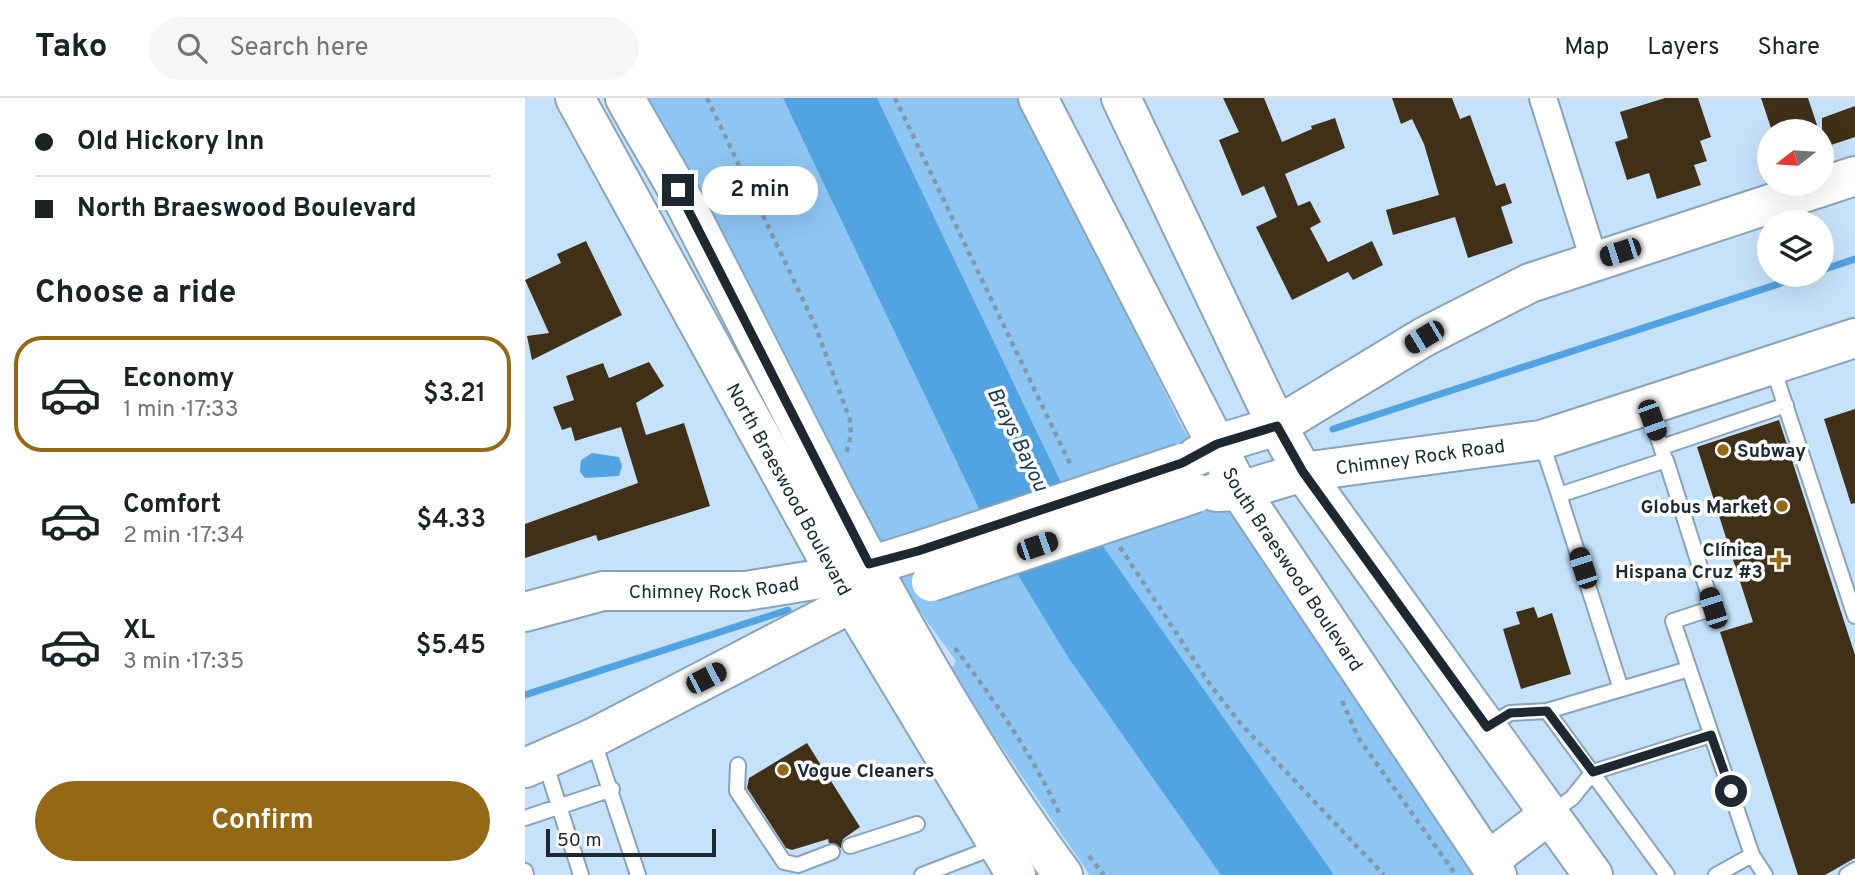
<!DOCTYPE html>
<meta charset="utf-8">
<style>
body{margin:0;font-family:Overpass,sans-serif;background:#f6f6f6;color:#202124;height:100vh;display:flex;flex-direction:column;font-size:26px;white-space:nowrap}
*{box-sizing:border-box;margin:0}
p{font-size:23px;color:#757577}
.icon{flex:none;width:38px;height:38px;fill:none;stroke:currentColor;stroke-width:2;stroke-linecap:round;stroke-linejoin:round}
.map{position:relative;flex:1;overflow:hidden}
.side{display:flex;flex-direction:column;background:#fff;width:525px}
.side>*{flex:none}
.top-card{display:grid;align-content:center;height:154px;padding:0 35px;background:#fff}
.needle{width:46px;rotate:253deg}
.buttons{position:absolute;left:1232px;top:21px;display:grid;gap:14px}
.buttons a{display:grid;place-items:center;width:77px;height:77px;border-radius:50%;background:#fff;box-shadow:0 7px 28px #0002;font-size:35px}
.scale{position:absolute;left:21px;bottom:18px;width:170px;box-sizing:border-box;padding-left:7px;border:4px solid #1e2831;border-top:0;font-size:19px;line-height:24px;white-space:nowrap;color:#1e2831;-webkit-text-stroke:5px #fff;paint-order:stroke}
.end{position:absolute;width:32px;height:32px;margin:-16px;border:9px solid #1e2831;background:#fff;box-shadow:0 0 0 4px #fff}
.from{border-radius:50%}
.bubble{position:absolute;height:49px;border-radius:24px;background:#fff;box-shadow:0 7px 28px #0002;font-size:23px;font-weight:600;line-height:49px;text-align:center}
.car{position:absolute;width:21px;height:42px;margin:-21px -10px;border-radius:9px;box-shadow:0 0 5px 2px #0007;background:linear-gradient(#222 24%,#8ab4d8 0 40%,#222 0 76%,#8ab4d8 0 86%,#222 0)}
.top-card b{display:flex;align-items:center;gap:24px;height:66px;font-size:26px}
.top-card b+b{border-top:2px solid #e0e0e0}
.top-card i{width:18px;height:18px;background:#202124}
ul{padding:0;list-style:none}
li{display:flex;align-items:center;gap:21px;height:116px;margin:0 14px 10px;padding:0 21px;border:4px solid transparent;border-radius:28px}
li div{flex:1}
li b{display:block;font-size:26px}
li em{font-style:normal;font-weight:600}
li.on{border-color:#946814}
li>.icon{width:63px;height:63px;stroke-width:1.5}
h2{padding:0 35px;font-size:32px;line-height:84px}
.primary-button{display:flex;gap:14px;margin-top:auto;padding:14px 35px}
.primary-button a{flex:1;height:80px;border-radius:42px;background:#946814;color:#fff;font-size:28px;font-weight:600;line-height:80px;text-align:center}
header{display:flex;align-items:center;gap:42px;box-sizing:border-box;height:98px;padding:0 35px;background:#fff;border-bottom:2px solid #e0e0e0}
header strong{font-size:33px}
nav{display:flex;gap:38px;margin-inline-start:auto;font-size:24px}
.search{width:490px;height:63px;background:#f6f6f6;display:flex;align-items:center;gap:18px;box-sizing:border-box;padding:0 24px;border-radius:38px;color:#757577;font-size:26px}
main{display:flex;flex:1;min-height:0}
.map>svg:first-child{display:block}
.green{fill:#8dc6f3}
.water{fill:#51a3e1}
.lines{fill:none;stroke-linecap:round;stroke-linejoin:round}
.stream{stroke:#51a3e1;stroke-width:7}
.building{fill:#403018}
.service-casing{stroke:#89a4ba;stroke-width:18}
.minor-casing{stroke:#89a4ba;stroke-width:30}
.secondary-casing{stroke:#89a4ba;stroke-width:42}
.path{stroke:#8398aa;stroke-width:4.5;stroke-dasharray:5 5;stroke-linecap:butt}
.service{stroke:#fff;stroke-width:14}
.minor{stroke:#fff;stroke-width:26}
.secondary{stroke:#fff;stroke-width:38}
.secondary-bridge-casing{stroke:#89a4ba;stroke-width:42;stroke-linecap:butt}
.secondary-bridge{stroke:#fff;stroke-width:38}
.route{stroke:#1e2831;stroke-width:9}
.poi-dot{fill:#946814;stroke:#fff;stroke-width:2.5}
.labels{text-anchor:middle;stroke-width:7;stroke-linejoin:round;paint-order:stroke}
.poi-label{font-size:19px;font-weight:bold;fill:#1e2831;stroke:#fff;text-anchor:start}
.street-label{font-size:19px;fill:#1e2831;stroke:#fff}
.water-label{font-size:21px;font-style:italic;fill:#173953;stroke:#fff}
</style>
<header>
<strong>Tako</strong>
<div class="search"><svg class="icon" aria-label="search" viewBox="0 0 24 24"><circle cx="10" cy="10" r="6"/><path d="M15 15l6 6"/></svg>Search here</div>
<nav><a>Map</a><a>Layers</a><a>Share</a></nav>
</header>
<main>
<section class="side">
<div class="top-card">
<b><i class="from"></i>Old Hickory Inn</b>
<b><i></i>North Braeswood Boulevard</b>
</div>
<h2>Choose a ride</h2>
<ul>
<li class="on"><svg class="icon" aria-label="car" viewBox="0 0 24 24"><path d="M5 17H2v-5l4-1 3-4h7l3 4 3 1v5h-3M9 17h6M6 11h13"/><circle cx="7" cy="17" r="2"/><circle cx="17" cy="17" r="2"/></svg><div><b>Economy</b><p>1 min · 17:33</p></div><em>$3.21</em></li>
<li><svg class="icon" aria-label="car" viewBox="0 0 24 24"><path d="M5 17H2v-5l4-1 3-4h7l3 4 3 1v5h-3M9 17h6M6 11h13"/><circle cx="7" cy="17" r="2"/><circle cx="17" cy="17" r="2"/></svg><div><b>Comfort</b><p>2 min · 17:34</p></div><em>$4.33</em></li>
<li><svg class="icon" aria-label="car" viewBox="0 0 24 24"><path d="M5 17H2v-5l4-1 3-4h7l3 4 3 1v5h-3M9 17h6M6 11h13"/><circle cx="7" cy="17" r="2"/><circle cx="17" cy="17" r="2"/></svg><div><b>XL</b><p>3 min · 17:35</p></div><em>$5.45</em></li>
</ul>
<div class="primary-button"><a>Confirm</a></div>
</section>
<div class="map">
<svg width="1330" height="777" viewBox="0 0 1330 777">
<rect width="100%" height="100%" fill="#c6e2fa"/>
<path class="green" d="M 115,0 L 495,0 L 656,327 L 741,470 L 956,777 L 565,777 L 425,574 L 431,563 L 388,504 Z"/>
<path class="water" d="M 258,0 L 352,0 L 542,397 L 809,777 L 696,777 L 543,559 L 460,423 Z
M 67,355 L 94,359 L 97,368 L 94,378 L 60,380 L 55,374 L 56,362 Z"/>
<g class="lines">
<path class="stream" d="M 1297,172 L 1330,161
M 808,331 L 1281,177
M 0,597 L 263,512"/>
</g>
<path class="building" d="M 698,0 L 739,0 L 757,44 L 787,31 L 786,28 L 810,20 L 820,50 L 760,76 L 773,108 L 785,103 L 796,124 L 785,130 L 803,164 L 847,143 L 858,167 L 828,182 L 823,174 L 767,202 L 731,129 L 752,119 L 739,88 L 717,98 L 694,42 L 714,34 Z
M 867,0 L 927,0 L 935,21 L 945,17 L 971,88 L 980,85 L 987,105 L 976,109 L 988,145 L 943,160 L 930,119 L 868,137 L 861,112 L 914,97 L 899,46 L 887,21 L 876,26 Z
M 1140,0 L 1173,0 L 1186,39 L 1175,43 L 1182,63 L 1169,67 L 1176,87 L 1132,101 L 1124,75 L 1102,82 L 1090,44 L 1103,40 L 1095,14 Z
M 1236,0 L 1283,0 L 1294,33 L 1247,33 Z
M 1330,8 L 1330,39 L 1297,50 L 1297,20 Z
M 61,143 L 97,217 L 7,262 L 2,238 L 24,235 L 0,182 L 36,165 L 32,156 Z
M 124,264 L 139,288 L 111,305 L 121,337 L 159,325 L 185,408 L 73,443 L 71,437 L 0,460 L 0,426 L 113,385 L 96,329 L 50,343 L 46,329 L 37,332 L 28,309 L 49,302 L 41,278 L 78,265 L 84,280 Z
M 1330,311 L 1330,405 L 1326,406 L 1299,321 Z
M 1254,322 L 1330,557 L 1330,760 L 1300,777 L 1273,777 L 1195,534 L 1228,524 L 1172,349 Z
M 1009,509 L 1013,520 L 1027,515 L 1046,576 L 996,591 L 978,531 L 995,526 L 991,514 Z
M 282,645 L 335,729 L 318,741 L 316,750 L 304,745 L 303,741 L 267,752 L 261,750 L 222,690 L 224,680 Z"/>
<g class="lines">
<g class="service-casing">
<path id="service" d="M 1248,270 L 1330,518
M 1122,307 L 1139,358
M 1016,343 L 1034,397
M 1137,349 L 1261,307
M 1096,591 L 1034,397 L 1141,362 L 1188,510 L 1148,523 L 1227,757 L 1191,777
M 1022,613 L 1142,777
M 962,629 L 985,615 L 1022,613 L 1164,571
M 68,641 L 113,777
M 20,664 L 56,777
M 213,667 L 212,693 L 259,764 L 273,767 L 307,754
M 1026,715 L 1047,700 L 1068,674 L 1186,637
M 0,720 L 87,691
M 325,748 L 392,726
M 1227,757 L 1240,777
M 0,773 L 1,777
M 397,777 L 470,749
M 1322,777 L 1330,772"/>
</g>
<g class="minor-casing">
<path id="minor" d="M 1018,0 L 1069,162"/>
</g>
<g class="secondary-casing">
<g id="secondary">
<path id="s1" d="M 50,0 L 327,505 L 491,777"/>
<path d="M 100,0 C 121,39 145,76 165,115 C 282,340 387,573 538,777"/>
<path id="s2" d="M 513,0 L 715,393 L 972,777"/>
<path d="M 596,0 L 752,328 L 778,374 L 1068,777"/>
<path d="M 672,358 L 693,346 L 752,328 L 899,239 L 1005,185 L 1330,78"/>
<path id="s3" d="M 691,394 L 715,393 L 778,374 L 1016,342 L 1330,240"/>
<path id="s4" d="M 0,514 L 78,493 L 221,493 L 313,478 L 393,453"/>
<path d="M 0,670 L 68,640 L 327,505 L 350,498"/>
<path d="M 963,763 L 1025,716"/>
</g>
</g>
<path class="path" d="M 182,0 L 290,227 L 325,322 L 326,337 L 321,356
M 370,0 L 547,370
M 595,449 L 686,588 L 716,626 L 859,777
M 430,550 C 469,602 508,657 535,717
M 817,603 L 834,641 L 931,777
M 564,758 L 579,777"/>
<use href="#service" class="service"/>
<use href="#minor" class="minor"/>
<use href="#secondary" class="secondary"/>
<g class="secondary-bridge-casing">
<path id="secondary-bridge" d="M 393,453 L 657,365
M 406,484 L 671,395"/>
</g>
<use href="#secondary-bridge" class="secondary-bridge"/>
</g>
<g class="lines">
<path class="route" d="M 153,92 L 344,466 L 393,453 L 657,365 L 692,346 L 752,328 L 778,374 L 962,629 L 985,615 L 1022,613 L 1068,674 L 1186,637 L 1206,693"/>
</g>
<g class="poi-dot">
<circle cx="1198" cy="352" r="7"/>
<circle cx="1257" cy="408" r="7"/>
<path d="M1250.5 451.5h7v7h7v7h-7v7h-7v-7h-7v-7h7z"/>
<circle cx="258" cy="672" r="7"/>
</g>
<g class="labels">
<g class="poi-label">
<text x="1212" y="359">Subway</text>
<text x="1243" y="415" text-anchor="end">Globus Market</text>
<text x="1238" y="458" text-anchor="end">Clínica<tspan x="1238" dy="22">Hispana Cruz #3</tspan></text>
<text x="272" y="679">Vogue Cleaners</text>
</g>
<g class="street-label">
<text dy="7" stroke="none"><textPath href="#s3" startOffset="208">Chimney Rock Road</textPath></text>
<text dy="7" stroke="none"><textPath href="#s1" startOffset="446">North Braeswood Boulevard</textPath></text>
<text dy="7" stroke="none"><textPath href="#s2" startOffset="536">South Braeswood Boulevard</textPath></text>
<text dy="7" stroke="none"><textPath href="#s4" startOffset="192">Chimney Rock Road</textPath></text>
</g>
<g class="water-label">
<text transform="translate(493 341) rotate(64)" y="7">Brays Bayou</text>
</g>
</g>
</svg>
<div class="buttons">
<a><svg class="needle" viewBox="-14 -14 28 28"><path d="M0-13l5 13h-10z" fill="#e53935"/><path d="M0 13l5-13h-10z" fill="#757577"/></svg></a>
<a><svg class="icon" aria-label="layers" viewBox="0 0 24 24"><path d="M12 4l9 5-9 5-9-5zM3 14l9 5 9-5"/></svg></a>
</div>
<div class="scale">50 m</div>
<i class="end from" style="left:1206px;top:693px"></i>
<i class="end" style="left:153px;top:92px"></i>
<div class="bubble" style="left:177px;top:68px;width:116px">2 min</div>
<i class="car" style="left:1095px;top:154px;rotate:252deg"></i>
<i class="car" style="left:899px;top:239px;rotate:239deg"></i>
<i class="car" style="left:1127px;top:322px;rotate:160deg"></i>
<i class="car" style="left:512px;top:448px;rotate:71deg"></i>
<i class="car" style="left:1058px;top:470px;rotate:342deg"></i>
<i class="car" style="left:1188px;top:510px;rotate:342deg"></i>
<i class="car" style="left:181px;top:580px;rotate:63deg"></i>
</div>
</main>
